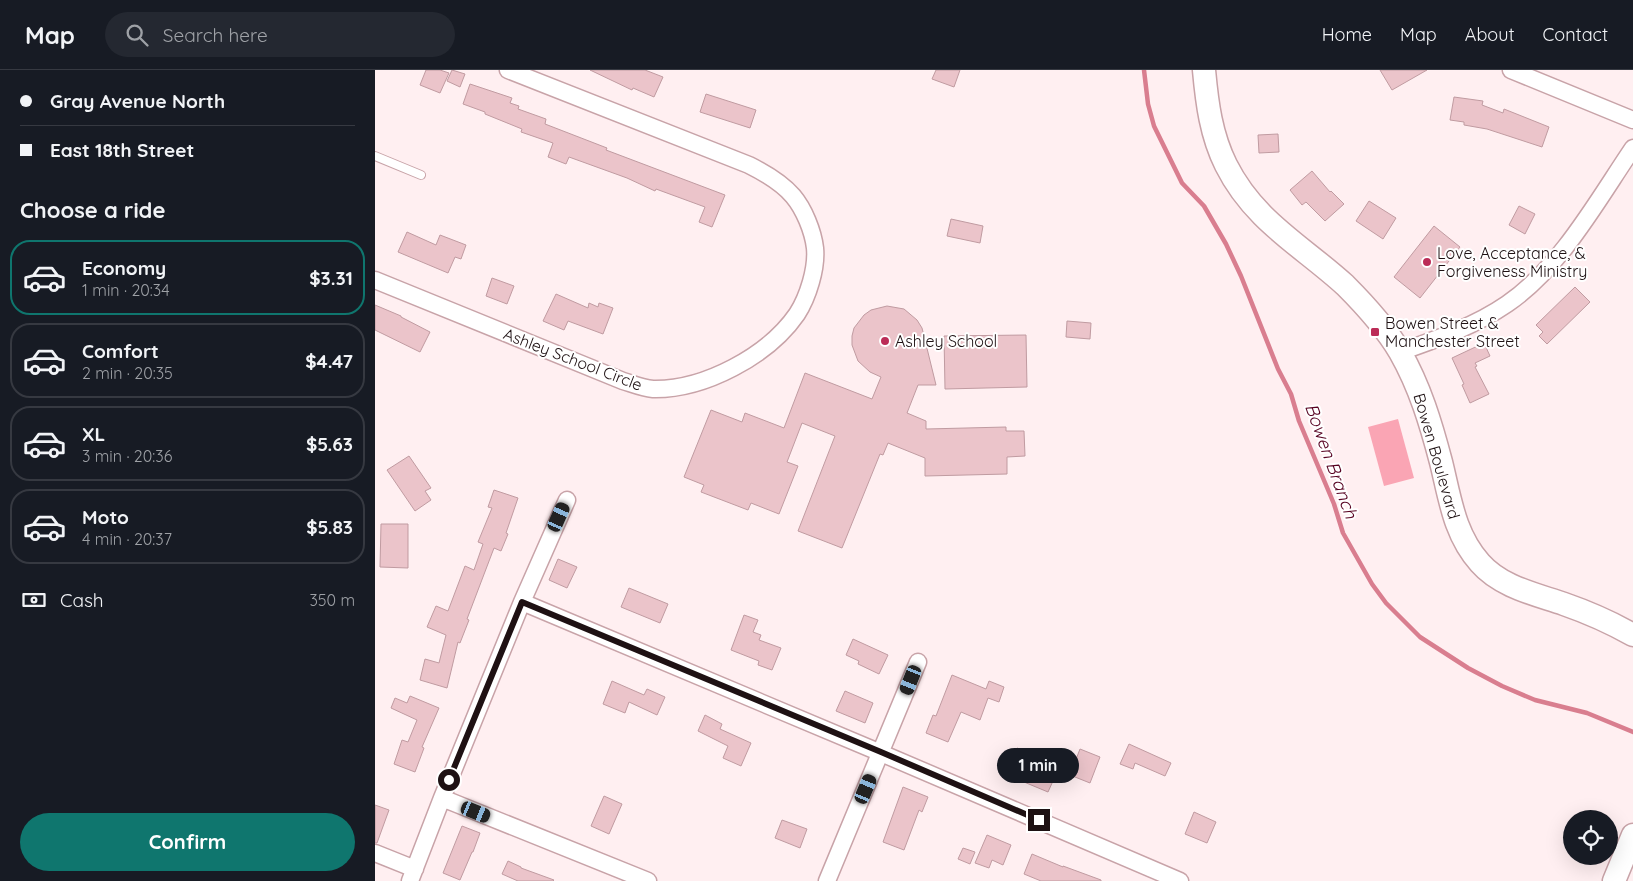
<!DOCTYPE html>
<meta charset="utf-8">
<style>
body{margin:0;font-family:Quicksand,sans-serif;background:#242831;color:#f1f3f6;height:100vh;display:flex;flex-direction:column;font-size:19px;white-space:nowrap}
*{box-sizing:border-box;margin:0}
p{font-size:16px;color:#9ea1a6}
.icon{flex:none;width:28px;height:28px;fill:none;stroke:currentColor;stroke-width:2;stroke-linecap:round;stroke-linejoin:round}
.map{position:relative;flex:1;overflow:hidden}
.drawer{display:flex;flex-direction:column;background:#171b24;width:375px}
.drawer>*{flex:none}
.hud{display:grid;align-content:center;height:110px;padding:0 20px;background:#171b24}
.fabs{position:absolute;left:1188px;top:740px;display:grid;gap:10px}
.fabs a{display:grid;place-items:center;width:55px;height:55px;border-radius:50%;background:#171b24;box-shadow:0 5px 20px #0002;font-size:25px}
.end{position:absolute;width:22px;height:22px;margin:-11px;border:6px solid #1e1113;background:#fff;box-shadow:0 0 0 2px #fff}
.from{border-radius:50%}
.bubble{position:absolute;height:35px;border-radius:18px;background:#171b24;box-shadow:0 5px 20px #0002;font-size:16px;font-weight:700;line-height:35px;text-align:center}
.car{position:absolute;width:15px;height:30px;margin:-15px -8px;border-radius:6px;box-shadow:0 0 4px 1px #0007;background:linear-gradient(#222 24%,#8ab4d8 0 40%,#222 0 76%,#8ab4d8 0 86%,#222 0)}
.hud b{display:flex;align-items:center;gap:18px;height:48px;font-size:19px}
.hud b+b{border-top:1px solid #363941}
.hud i{width:12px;height:12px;background:#f1f3f6}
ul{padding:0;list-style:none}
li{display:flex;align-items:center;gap:15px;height:75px;margin:0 10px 8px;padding:0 10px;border:2px solid #363941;border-radius:20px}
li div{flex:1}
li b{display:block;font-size:19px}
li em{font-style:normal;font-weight:700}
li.active{border-color:#0f766e}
li>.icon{width:45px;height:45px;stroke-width:1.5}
h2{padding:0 20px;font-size:22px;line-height:60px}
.pay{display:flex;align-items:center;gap:12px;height:55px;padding:0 20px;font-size:19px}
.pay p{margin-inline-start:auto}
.button{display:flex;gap:10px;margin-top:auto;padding:10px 20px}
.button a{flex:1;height:58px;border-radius:30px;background:#0f766e;color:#fff;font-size:20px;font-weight:700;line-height:58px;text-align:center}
header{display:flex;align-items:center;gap:30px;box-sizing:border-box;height:70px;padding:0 25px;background:#171b24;border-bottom:1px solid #363941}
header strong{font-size:24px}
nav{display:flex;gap:28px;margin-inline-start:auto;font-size:18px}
.search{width:350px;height:45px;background:#242831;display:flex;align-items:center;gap:12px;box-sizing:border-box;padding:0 18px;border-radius:28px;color:#9ea1a6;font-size:19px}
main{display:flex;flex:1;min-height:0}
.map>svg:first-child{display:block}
.green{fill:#faa5b4}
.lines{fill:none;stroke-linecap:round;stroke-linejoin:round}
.stream{stroke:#d97e8f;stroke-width:4.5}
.building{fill:#ebc4ca;stroke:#c09ba1}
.lane-casing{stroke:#c8a3a8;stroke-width:10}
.street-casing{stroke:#c8a3a8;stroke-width:19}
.secondary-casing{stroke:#c8a3a8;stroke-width:25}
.lane{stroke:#fff;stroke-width:8}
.street{stroke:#fff;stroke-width:16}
.secondary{stroke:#fff;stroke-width:22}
.route{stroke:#1e1113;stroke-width:6}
.poi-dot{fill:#bb2c57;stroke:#fff;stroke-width:2}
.labels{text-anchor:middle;stroke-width:4;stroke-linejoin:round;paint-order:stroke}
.poi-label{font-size:16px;fill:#1e1113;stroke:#fff;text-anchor:start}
.street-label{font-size:16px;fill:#1e1113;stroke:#fff}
.water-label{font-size:18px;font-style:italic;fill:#570221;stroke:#fff}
</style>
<header>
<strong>Map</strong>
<div class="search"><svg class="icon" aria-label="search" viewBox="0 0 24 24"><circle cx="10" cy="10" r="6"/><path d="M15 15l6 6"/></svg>Search here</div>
<nav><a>Home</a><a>Map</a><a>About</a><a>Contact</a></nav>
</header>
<main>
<section class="drawer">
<div class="hud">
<b><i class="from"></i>Gray Avenue North</b>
<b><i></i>East 18th Street</b>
</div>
<h2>Choose a ride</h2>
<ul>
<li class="active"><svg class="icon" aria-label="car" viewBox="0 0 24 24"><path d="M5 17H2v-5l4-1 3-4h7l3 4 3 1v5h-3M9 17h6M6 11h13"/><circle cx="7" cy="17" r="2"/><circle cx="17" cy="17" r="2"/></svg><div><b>Economy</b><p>1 min · 20:34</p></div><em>$3.31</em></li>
<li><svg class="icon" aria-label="car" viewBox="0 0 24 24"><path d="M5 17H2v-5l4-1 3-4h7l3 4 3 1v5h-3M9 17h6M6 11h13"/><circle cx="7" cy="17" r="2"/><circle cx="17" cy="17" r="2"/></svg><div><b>Comfort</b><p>2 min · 20:35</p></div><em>$4.47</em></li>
<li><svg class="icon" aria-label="car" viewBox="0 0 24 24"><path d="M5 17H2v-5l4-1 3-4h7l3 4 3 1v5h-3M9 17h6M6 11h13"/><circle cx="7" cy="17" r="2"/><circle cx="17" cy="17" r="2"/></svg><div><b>XL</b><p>3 min · 20:36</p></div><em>$5.63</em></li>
<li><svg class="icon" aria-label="car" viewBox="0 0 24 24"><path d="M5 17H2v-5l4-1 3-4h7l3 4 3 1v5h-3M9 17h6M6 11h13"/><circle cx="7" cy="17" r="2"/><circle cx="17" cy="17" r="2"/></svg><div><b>Moto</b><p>4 min · 20:37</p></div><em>$5.83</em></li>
</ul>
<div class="pay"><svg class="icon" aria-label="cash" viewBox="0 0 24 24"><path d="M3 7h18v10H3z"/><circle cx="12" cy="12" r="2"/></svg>Cash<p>350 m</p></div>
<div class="button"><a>Confirm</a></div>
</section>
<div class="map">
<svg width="1258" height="811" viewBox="0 0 1258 811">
<rect width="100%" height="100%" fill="#ffeff1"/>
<path class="green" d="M 1023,349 L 1039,408 L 1009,416 L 993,357 Z"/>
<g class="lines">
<path class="stream" d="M 769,0 L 773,34 L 779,56 L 807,113 L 829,136 L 851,174 L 866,206 L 903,299 L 916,324 L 924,351 L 959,434 L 968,463 L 997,514 L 1011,533 L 1045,567 L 1093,598 L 1127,616 L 1160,630 L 1212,643 L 1258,662"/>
</g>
<path class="building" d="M 51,0 L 65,0 L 74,3 L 65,23 L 45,15 Z
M 77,0 L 90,4 L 85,17 L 72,11 Z
M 215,0 L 270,0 L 288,7 L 279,27 L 258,18 L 257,20 Z
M 561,0 L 585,0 L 579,17 L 557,9 Z
M 1005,0 L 1052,0 L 1017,20 Z
M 95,14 L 137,28 L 135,33 L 144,36 L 143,39 L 171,49 L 170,54 L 232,78 L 231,80 L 350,125 L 337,157 L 324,152 L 330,137 L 281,119 L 280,121 L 252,108 L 194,87 L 191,94 L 173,87 L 178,73 L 146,62 L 147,59 L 110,44 L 110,42 L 88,34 Z
M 331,24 L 381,40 L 375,58 L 325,42 Z
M 1079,27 L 1108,31 L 1107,35 L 1128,43 L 1129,39 L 1174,57 L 1167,77 L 1112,59 L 1089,55 L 1089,52 L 1075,50 Z
M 903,64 L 904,82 L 884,83 L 883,65 Z
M 937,101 L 955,122 L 956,121 L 969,134 L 950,151 L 931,132 L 927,135 L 915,120 Z
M 994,131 L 1021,148 L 1008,169 L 981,151 Z
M 1144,136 L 1160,144 L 1150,164 L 1134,155 Z
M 576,149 L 608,156 L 605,173 L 572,166 Z
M 1059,156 L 1085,177 L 1045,228 L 1019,207 Z
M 32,162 L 61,175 L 65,165 L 91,175 L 86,189 L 80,187 L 73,203 L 23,182 Z
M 117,208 L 139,216 L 132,234 L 111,226 Z
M 1200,217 L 1215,232 L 1172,274 L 1164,266 L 1168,262 L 1161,255 Z
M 181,224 L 213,238 L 214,233 L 223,237 L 224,233 L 238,238 L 228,264 L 193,251 L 189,260 L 168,251 Z
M 0,235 L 26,246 L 26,247 L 55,262 L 45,282 L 0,260 Z
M 512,236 L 529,239 L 542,250 L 547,258 L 561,315 L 543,315 L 532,343 L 551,351 L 551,359 L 631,357 L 631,361 L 649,361 L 650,386 L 632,387 L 632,404 L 550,406 L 550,388 L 513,373 L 508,385 L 505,384 L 467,478 L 423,461 L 460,366 L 427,353 L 412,392 L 423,396 L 404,444 L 376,433 L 373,440 L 326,422 L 329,415 L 309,407 L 336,340 L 367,352 L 370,343 L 409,358 L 430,303 L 497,329 L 506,307 L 495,302 L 483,291 L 477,275 L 477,266 L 479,258 L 489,245 L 496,240 Z
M 692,251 L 716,253 L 715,269 L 691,267 Z
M 651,265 L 652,317 L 570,319 L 569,266 Z
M 1109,273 L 1115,286 L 1100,293 L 1102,296 L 1100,297 L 1114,324 L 1095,333 L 1087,315 L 1089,314 L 1077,288 Z
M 34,386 L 56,418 L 50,421 L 56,430 L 40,441 L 12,400 Z
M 119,420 L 143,428 L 131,463 L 133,464 L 126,481 L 119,478 L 92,549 L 94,550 L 85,573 L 83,572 L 72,618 L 45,610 L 50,589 L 64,593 L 71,565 L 52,557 L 61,536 L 73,541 L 90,496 L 99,500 L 108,474 L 103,472 L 117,438 L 113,437 Z
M 6,454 L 33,454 L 33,498 L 5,497 Z
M 183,489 L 202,497 L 192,518 L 174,510 Z
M 254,518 L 293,534 L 285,553 L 246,537 Z
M 369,545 L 383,550 L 378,562 L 386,565 L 384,570 L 406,578 L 397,600 L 383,595 L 384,591 L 356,580 Z
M 478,569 L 513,585 L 504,604 L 483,594 L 484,591 L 471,585 Z
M 577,605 L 611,619 L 614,611 L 629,617 L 624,632 L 613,628 L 605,650 L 586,642 L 573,672 L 551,663 L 558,645 L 561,646 Z
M 237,611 L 269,625 L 272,619 L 290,627 L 282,645 L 254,632 L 250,643 L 228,634 Z
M 470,621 L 498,633 L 490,653 L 461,641 Z
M 35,626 L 64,638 L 47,677 L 49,678 L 40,702 L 19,694 L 27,670 L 33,672 L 42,650 L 16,638 L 20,628 L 32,633 Z
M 330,645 L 347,654 L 345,659 L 376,673 L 366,696 L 348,688 L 353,676 L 323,661 Z
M 754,674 L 796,693 L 790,706 L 760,693 L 758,699 L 745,694 Z
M 642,678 L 653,682 L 650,689 L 682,702 L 673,722 L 625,702 L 633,681 L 640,683 Z
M 705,679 L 725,687 L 715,713 L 695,705 Z
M 528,717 L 553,727 L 547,742 L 544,740 L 529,780 L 508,772 Z
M 229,726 L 247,734 L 234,764 L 216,756 Z
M 0,735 L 14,740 L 2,773 L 0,773 Z
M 819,742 L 841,752 L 832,773 L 810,764 Z
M 407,750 L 432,759 L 425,778 L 400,768 Z
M 87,756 L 105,763 L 98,782 L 97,782 L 85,810 L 68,803 Z
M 612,765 L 636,775 L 628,795 L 617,790 L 614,798 L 600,793 Z
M 588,778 L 600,782 L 595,794 L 583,789 Z
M 657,784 L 688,797 L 688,796 L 726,810 L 726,811 L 666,811 L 649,804 Z
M 133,791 L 146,797 L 146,798 L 179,810 L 178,811 L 143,811 L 127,804 Z"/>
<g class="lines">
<g class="lane-casing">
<path id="lane" d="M 0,86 L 46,105"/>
</g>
<g class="street-casing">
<path id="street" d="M 1136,0 L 1258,50
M 0,210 L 248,311 C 258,314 267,318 278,319 C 329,320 393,286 422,244 C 433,227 442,198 440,178 C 438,161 429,139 418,126 C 406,112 390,103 374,95 L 133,0
M 1025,282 C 1062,269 1100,256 1132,234 C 1186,197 1222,131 1258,78
M 147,532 L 506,683 L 805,811
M 67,728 L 273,811
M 0,783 L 40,799
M 35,811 L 67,728 L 147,532 L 192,430
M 452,811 L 543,592"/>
</g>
<g class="secondary-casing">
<path id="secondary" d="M 829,0 C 832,33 836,65 851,95 C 879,151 926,175 970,215 C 990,235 1011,258 1025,282 C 1045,317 1056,354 1066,392 C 1075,428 1079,464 1105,493 C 1126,517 1160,524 1189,534 C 1212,542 1237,553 1258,565
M 1239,811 L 1258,765"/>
</g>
<use href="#lane" class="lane"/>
<use href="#street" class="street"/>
<use href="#secondary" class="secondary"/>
</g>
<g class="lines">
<path class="route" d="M 74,710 L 147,532 L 506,682 L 664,750"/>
</g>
<g class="poi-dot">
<circle cx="1052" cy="192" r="5"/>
<rect x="995" y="257" width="10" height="10" rx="2.5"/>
<circle cx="510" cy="271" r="5"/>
</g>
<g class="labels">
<g class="poi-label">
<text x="1062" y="189">Love, Acceptance, &amp;<tspan x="1062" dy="18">Forgiveness Ministry</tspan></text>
<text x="1010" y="259">Bowen Street &amp;<tspan x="1010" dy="18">Manchester Street</tspan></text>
<text x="520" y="277">Ashley School</text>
</g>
<g class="street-label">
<text transform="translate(198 289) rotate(21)" y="6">Ashley School Circle</text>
<text transform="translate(1062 386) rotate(74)" y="6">Bowen Boulevard</text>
</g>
<g class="water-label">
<text transform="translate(956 391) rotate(70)" y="6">Bowen Branch</text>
</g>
</g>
</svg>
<div class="fabs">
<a><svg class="icon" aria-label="locate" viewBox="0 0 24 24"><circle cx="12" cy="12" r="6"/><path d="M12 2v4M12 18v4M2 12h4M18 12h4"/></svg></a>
</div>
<i class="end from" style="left:74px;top:710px"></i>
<i class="end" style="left:664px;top:750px"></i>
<div class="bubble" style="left:622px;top:678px;width:82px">1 min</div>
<i class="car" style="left:184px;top:447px;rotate:24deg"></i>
<i class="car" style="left:536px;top:610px;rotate:202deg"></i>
<i class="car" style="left:491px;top:719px;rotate:23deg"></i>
<i class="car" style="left:101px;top:742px;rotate:112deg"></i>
</div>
</main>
